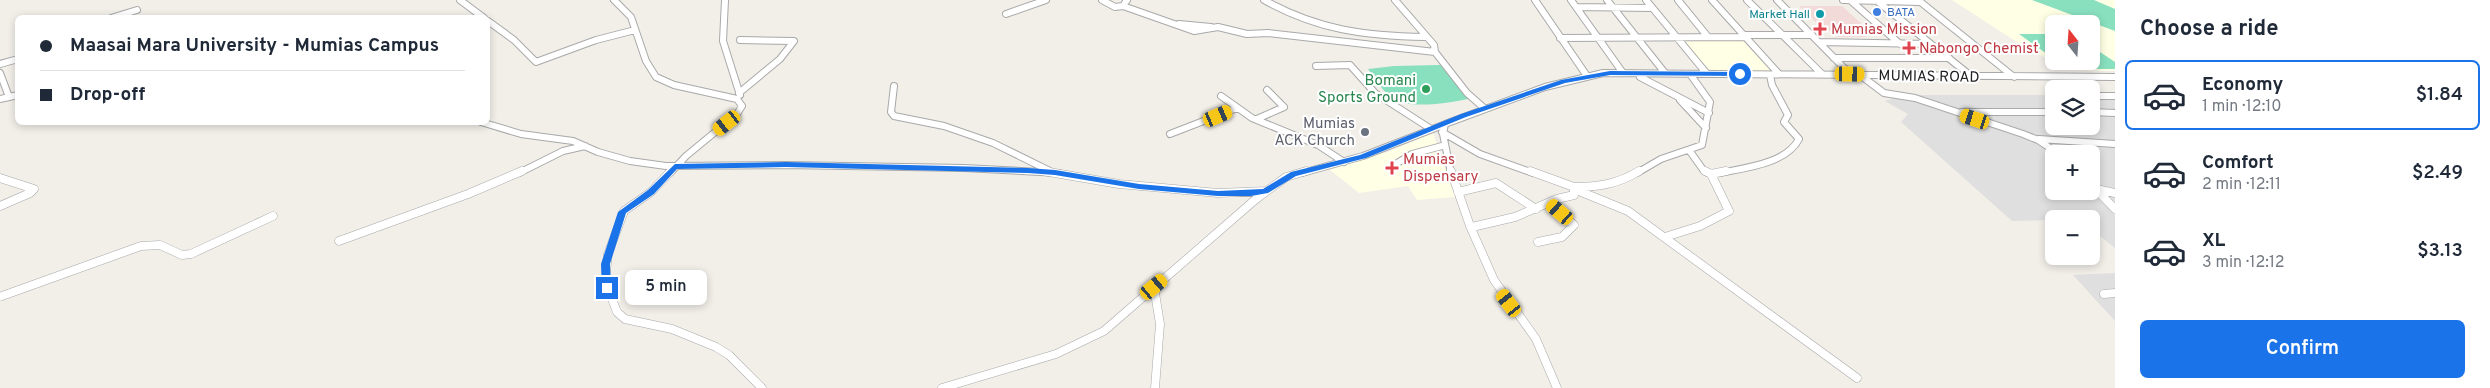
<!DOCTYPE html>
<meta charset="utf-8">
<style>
body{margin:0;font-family:Overpass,sans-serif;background:#f6f6f7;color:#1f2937;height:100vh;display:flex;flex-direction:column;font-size:19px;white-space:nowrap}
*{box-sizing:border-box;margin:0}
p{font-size:16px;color:#747a83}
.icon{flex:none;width:28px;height:28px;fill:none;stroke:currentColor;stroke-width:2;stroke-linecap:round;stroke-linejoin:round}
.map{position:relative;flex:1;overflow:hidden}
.details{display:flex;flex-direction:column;background:#fff;width:375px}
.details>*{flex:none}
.top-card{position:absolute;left:15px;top:15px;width:475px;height:110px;border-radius:8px;box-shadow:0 2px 8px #0003;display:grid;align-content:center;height:110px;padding:0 25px;background:#fff}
.needle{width:32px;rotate:343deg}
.tools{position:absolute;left:2045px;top:15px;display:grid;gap:10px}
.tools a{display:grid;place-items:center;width:55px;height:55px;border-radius:8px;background:#fff;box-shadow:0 2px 8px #0003;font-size:25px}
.end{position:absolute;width:22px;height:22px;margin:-11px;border:6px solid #1a73e8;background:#fff;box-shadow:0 0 0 2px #fff}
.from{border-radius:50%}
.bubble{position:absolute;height:35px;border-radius:8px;background:#fff;box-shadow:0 2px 8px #0003;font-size:16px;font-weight:600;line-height:35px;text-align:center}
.car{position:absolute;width:15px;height:30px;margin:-15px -8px;border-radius:6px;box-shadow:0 0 4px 1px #0007;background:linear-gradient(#f5c518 24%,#345 0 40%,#f5c518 0 76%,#345 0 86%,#f5c518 0)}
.top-card b{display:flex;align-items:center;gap:18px;height:48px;font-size:19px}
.top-card b+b{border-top:1px solid #e0e1e3}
.top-card i{width:12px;height:12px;background:#1f2937}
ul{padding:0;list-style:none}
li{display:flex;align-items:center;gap:15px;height:70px;margin:0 10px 8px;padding:0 15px;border:2px solid transparent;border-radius:8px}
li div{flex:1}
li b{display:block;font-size:19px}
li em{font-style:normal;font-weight:600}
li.selected{border-color:#1a73e8}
li>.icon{width:45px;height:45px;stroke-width:1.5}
h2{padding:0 25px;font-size:22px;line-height:60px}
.primary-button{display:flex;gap:10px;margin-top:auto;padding:10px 25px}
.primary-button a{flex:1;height:58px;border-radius:8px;background:#1a73e8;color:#fff;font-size:20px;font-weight:600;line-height:58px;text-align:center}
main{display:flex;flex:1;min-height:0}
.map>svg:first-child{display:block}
.residential{fill:#e0dfdf;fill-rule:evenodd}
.commercial{fill:#f2dad9}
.education{fill:#ffffe5;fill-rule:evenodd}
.pitch{fill:#88e0be}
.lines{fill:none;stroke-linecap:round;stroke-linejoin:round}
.minor-far1-casing{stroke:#a9a9a9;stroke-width:8}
.minor-casing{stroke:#a9a9a9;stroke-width:9}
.minor-far1{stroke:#fff;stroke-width:6}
.minor{stroke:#fff;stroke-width:8}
.route{fill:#1a73e8}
.shop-dot{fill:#3f7fe0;stroke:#fff;stroke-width:2}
.culture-dot{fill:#0f9aa8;stroke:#fff;stroke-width:2}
.health-dot{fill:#e0444e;stroke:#fff;stroke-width:2}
.leisure-dot{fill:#2e9e5b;stroke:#fff;stroke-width:2}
.worship-dot{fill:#6b7280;stroke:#fff;stroke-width:2}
.labels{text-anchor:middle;stroke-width:4;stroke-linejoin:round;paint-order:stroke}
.far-shop-label{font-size:12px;fill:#366cbe;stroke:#fff;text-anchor:start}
.far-culture-label{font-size:12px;fill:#0d838f;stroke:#fff;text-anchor:end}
.health-label{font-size:15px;fill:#be3a42;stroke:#fff;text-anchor:start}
.street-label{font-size:15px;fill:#222;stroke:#fff}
.leisure-label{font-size:15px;fill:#27864d;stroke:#fff;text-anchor:end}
.worship-label{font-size:15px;fill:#5b616d;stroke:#fff;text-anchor:end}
</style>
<main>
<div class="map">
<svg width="2115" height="388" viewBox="0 0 2115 388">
<rect width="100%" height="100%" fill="#f2efe9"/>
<path class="residential" d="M 1903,95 L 2054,95 L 2054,126 L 2091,126 L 2091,95 L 2115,95 L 2115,248 L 2091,229 L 2091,219 L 2012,221 L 1901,122 L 1908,114 L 1885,101 ZM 2054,154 L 2091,154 L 2091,191 L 2054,191 Z
M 2115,273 L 2115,321 L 2073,275 Z"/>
<path class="commercial" d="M 1799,6 L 1842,6 L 1874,35 L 1867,35 L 1866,37 L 1836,37 L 1824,26 L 1820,26 Z"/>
<path class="education" d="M 1952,0 L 2115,0 L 2115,71 L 2069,70 L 2023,46 ZM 2054,24 L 2091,24 L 2091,61 L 2054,61 Z
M 1682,39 L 1741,39 L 1772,72 L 1710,70 Z
M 1433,133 L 1455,197 L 1417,200 L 1408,186 L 1359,193 L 1330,170 L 1387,152 Z"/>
<path class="pitch" d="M 2032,0 L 2094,0 L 2115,9 L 2115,31 Z
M 2019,34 L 2054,34 L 2054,59 Z
M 2091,46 L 2115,62 L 2115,69 L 2068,69 L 2057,61 L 2091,61 Z
M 1439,65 L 1451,67 L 1473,98 C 1454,102 1411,110 1394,99 C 1384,94 1375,78 1368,69 L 1394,66 Z"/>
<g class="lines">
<g class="minor-far1-casing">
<path id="minor-far1" d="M 460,0 L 484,18
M 614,0 L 631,17 L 646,61 L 656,77 L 674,85 L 737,99 L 742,106 L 737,114 L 686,156 L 670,173
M 725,0 L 723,41 L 740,95
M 1102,0 L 1115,7 L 1123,6
M 1127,0 L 1123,6 L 1194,31 L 1218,27 L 1247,34 L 1268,33 L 1435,52
M 1264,0 C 1318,30 1365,36 1426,37
M 1395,0 L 1434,45 L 1435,52 L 1467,93 L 1484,108
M 1535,0 L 1587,76
M 1571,0 L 1623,73
M 1607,0 L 1665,73
M 1646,0 L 1707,74
M 1678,0 L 1708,37
M 1712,0 L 1779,74
M 1747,0 L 1822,74
M 1777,0 L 1850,74
M 1843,0 L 1920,2
M 1850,0 L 1900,44
M 1918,0 L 2014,77
M 1877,1 L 1971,76
M 1577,7 L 1652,8
M 1006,14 L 1046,0
M 111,18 L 137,10
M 488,21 L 514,40 L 536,62 L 596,40 L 635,30
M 1179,24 L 1211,27
M 1743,35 L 1812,35
M 1560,38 L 1745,37
M 1819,42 L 1929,44
M 1834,58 L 1949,58
M 0,64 L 18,59
M 1316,66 L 1350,65 L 1375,93 L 1431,129
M 0,73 L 9,97
M 1860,75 L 1884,93 L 1915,98 L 2023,134 L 2038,140 L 2059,154
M 1640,77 L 1709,113
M 894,86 L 891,112 L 894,116 L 944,126 L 993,143 L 1050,171
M 739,93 L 780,59 L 794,41 L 740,40
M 1221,96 L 1252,118 L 1318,145 L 1344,162
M 2091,96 L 2115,96
M 0,99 L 18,95
M 1680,100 L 1706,128
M 1962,112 L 2054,112
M 2091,112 L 2115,113
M 1257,119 L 1284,107 L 1267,90
M 481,122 L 521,134 L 573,141 L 598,152 L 630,161 L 666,166 L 786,165 L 964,168 L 1059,173
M 1442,132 L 1480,154 L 1533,173
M 1170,134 L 1237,108
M 2039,139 L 2115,144
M 1689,150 L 1704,171 L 1708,173
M 1394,165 L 1412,154 L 1442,146
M 519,173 L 563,151 L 585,146
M 1302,173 L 1363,156 L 1443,125
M 1451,173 L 1443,134 L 1445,124 L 1545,87 L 1603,73 L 2115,77
M 1637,173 L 1661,159 L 1702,145 L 1710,102 L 1690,74
M 1720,173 C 1744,168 1786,164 1799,139 L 1784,122 L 1788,115 L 1772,85 L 1770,75"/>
</g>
<g class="minor-casing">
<path id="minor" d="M 671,171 L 651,192 L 624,211 L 608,254 L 605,281 L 617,312 L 625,319 L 672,329 L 716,347 L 729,355 L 762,388
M 1043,171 L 1119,184 L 1218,193 L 1266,191
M 1451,171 L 1470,226 L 1494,280 L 1536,339 L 1557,388
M 1705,171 L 1711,174 L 1726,171
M 0,178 L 34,189 L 30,193 L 0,206
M 2091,184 L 2115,209
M 1574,187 C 1598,187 1618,184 1639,171
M 1574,189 L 1628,211 L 1857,378
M 2096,189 L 2115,193
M 1458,192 L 1496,183 L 1536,209
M 1472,227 L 1515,217 L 1557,199 L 1574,195 L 1574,187 L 1530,171
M 1665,237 L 1700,226 L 1729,211 L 1711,174
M 339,241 L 468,194 L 522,171
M 1538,242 L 1562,237 L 1574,225 L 1550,204
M 1154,287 L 1160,324 L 1155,388
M 2104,294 L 2115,293
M 2,296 L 141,246 L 160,245 L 182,255 L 191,254 L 273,216
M 942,388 L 1056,354 L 1104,331 L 1256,199 L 1286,177 L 1306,171"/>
</g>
<use href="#minor-far1" class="minor-far1"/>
<use href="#minor" class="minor"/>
</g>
<path class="route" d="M 1610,71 L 1740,72 L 1744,74 L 1740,76 L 1610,75 L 1565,83 L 1466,117 L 1366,158 L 1296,176 L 1268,193 L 1251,196 L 1218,196 L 1139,189 L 1055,175 L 1028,173 L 786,167 L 677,169 L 654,194 L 626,213 L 610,264 L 611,288 L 607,291 L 602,288 L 601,264 L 618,212 L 648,190 L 675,164 L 786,162 L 1028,168 L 1055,170 L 1139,184 L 1218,191 L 1263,189 L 1291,172 L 1360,155 L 1461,114 L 1561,80 Z"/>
<circle class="shop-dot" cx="1877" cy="12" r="5"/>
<circle class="culture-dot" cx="1820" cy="14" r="5"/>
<g class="health-dot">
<path d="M1817.5 21.5h5v5h5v5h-5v5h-5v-5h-5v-5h5z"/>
<path d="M1906.5 40.5h5v5h5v5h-5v5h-5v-5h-5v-5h5z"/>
<path d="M1389.5 160.5h5v5h5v5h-5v5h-5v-5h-5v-5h5z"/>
</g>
<circle class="leisure-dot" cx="1426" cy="89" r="5"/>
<circle class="worship-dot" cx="1365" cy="132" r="5"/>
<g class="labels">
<g class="far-shop-label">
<text x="1887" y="16">BATA</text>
</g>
<g class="far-culture-label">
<text x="1810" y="18">Market Hall</text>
</g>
<g class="health-label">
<text x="1831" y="34">Mumias Mission</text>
<text x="1919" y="53">Nabongo Chemist</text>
<text x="1403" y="164">Mumias<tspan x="1403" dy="17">Dispensary</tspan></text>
</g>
<g class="street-label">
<text transform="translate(1929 76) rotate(1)" y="5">MUMIAS ROAD</text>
</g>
<g class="leisure-label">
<text x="1416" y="85">Bomani<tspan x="1416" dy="17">Sports Ground</tspan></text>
</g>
<g class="worship-label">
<text x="1355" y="128">Mumias<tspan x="1355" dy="17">ACK Church</tspan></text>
</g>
</g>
</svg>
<div class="tools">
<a><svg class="needle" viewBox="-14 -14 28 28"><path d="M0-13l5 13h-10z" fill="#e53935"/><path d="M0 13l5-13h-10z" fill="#747a83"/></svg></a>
<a><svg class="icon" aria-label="layers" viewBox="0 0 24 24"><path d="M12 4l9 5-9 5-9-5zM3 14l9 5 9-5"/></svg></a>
<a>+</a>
<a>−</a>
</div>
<i class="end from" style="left:1740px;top:74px"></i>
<i class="end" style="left:607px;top:288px"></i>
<div class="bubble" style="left:625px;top:270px;width:82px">5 min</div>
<i class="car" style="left:1850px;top:74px;rotate:91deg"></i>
<i class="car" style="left:1218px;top:116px;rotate:67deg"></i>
<i class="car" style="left:1975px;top:119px;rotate:288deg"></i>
<i class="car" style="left:727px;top:123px;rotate:232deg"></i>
<i class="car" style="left:1560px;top:212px;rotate:311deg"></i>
<i class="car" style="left:1154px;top:287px;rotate:50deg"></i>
<i class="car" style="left:1509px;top:303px;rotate:323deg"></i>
<div class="top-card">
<b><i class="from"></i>Maasai Mara University - Mumias Campus</b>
<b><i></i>Drop-off</b>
</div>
</div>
<section class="details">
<h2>Choose a ride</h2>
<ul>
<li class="selected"><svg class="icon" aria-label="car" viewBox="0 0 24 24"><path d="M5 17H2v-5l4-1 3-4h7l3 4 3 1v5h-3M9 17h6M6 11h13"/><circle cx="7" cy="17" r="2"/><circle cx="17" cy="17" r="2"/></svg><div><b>Economy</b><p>1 min · 12:10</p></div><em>$1.84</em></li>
<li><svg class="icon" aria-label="car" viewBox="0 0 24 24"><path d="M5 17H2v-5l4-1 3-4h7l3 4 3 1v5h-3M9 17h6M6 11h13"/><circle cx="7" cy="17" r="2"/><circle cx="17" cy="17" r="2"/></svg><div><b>Comfort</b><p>2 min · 12:11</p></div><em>$2.49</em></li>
<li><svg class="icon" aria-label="car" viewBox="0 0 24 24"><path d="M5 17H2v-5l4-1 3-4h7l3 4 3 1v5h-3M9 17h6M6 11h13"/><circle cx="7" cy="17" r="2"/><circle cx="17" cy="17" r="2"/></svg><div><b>XL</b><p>3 min · 12:12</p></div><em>$3.13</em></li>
</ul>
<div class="primary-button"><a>Confirm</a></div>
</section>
</main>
